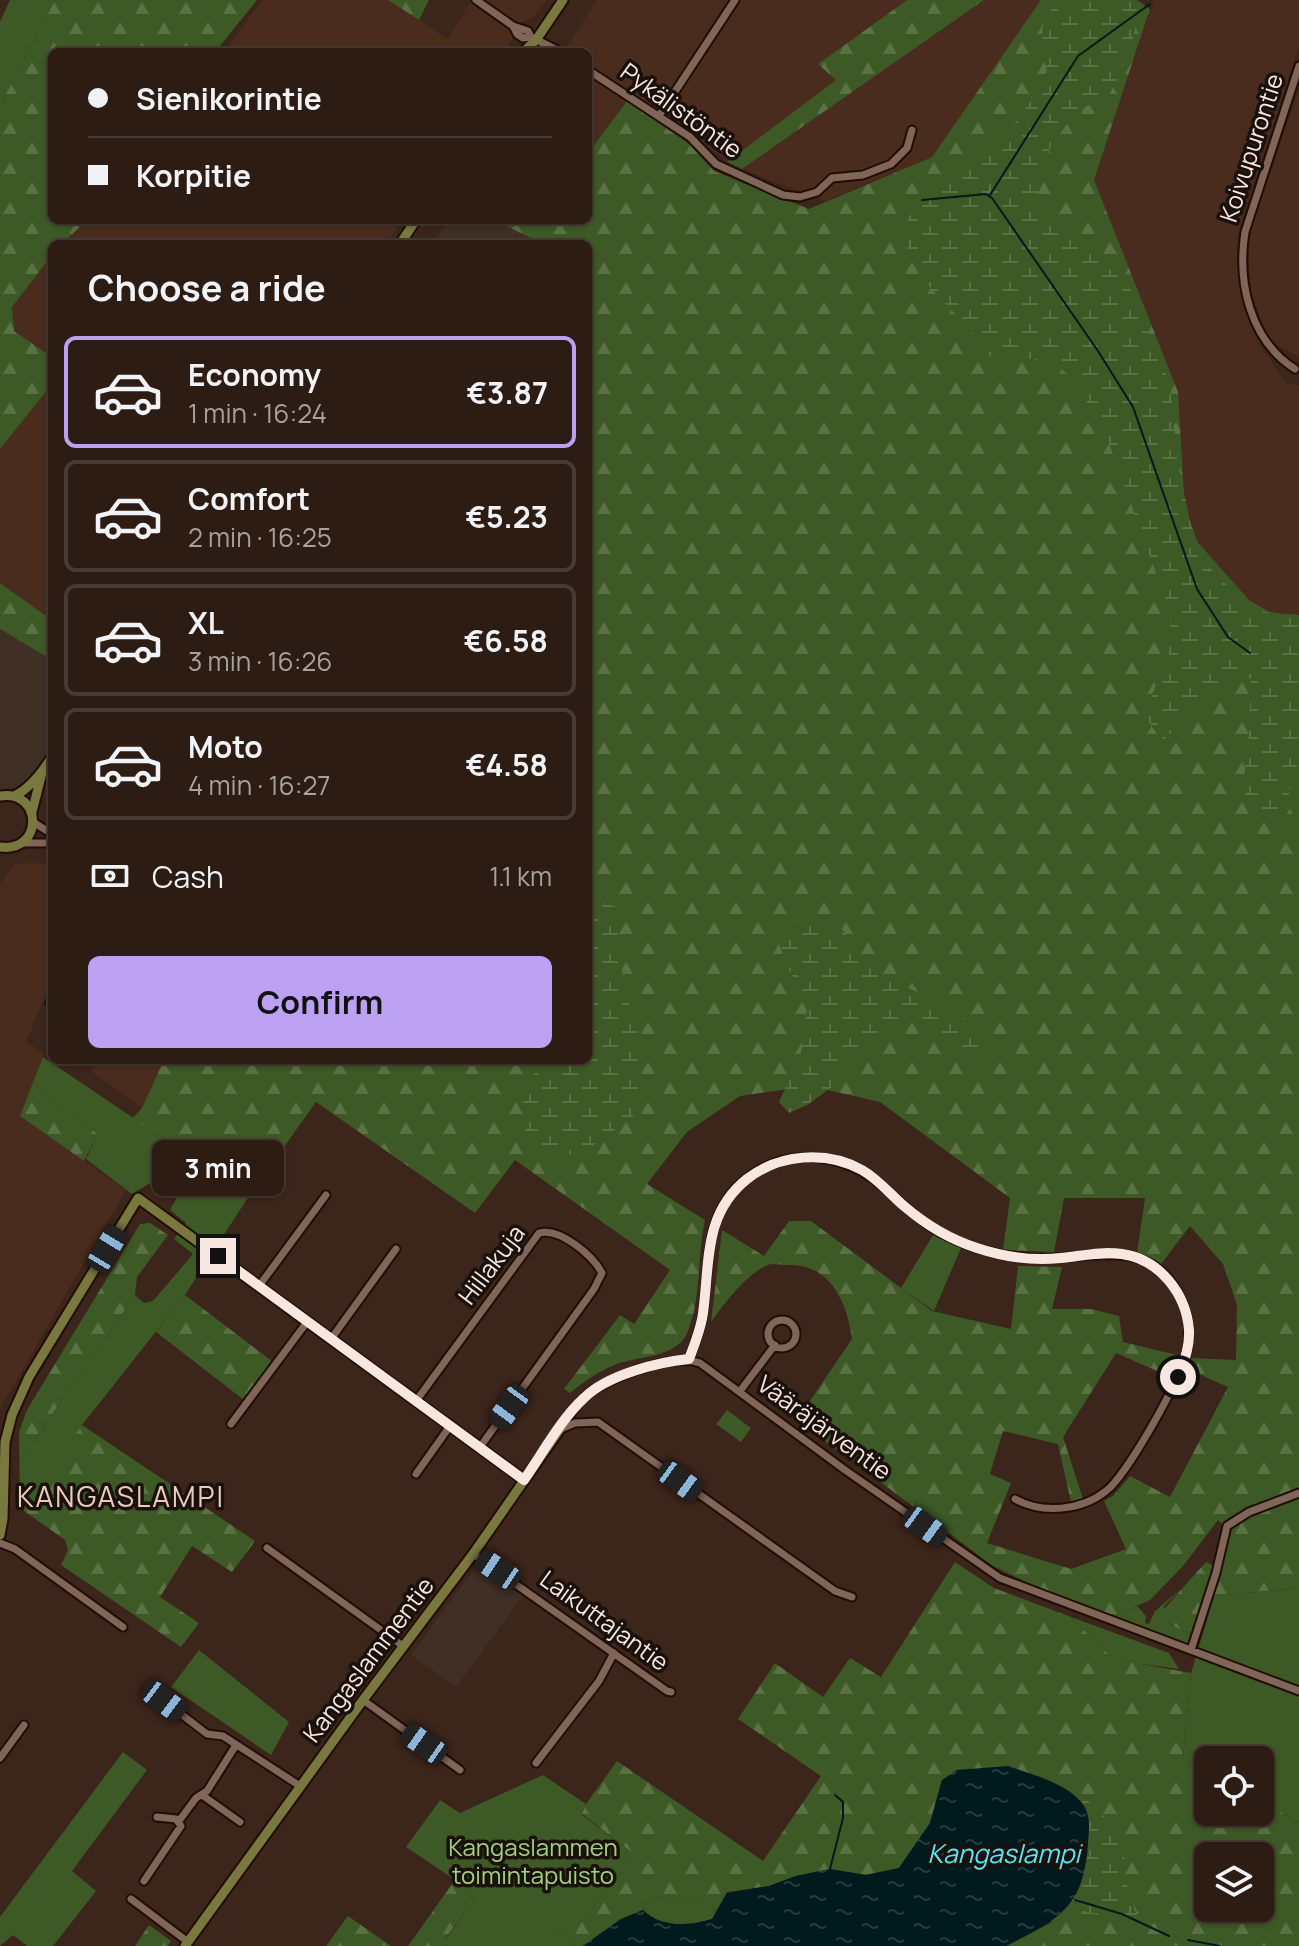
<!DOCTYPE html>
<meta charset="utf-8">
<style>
body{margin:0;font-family:Manrope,sans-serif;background:#392922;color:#f1f3f6;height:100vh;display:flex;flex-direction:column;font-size:30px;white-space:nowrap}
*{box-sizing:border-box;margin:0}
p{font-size:26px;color:#a7a1a0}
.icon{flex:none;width:44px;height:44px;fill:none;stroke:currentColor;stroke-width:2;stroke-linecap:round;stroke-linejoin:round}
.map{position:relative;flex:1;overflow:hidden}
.panel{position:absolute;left:48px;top:240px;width:544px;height:824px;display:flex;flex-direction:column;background:#2d1c14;border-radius:12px;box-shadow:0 2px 6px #0004,0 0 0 2px #483a34}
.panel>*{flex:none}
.guide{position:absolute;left:48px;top:48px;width:544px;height:176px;border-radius:12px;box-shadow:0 2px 6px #0004,0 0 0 2px #483a34;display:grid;align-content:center;height:176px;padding:0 40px;background:#2d1c14}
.controls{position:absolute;left:1194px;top:1746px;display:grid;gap:16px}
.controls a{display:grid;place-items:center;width:80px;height:80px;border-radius:12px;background:#2d1c14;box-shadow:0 2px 6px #0004,0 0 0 2px #483a34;font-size:40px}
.end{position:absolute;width:36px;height:36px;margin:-18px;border:10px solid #f7e7e0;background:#111;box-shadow:0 0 0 4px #111}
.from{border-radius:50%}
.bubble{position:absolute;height:56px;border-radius:12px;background:#2d1c14;box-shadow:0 2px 6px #0004,0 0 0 2px #483a34;font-size:26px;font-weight:700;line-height:56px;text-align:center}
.car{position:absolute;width:24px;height:48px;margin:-24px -12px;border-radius:10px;box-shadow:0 0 6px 2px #0007;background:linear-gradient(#222 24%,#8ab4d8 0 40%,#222 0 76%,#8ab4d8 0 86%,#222 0)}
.guide b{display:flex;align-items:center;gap:28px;height:76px;font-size:30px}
.guide b+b{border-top:2px solid #483a34}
.guide i{width:20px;height:20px;background:#f1f3f6}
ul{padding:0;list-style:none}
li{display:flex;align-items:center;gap:24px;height:112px;margin:0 16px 12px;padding:0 24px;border:4px solid #483a34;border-radius:12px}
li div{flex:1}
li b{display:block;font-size:30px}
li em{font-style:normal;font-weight:700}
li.current{border-color:#bca0f2}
li>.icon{width:72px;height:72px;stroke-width:1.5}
h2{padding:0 40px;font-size:36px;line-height:96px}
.pay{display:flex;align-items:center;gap:20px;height:88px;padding:0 40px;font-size:30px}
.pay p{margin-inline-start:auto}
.button{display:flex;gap:16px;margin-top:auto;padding:16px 40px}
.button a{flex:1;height:92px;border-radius:12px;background:#bca0f2;color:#111;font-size:32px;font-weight:700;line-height:92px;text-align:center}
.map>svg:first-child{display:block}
.commercial{fill:#3f2f24}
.built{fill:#4a2c1f}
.green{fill:#3d5925}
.forest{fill:url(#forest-firs);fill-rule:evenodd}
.wetland{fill:url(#wetland-marsh)}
.water{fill:url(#water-ripples)}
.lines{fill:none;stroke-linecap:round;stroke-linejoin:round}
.stream{stroke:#001a1d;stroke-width:2}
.street-casing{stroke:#220d05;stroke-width:11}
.secondary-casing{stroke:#220d05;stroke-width:13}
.street{stroke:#806559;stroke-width:7}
.secondary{stroke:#78783f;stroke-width:9}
.route{stroke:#f7e7e0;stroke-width:10}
.labels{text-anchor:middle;stroke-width:7;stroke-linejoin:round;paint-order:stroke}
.street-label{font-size:24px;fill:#f7e7e0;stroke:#1b110c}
.park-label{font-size:24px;fill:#a2d27c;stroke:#1b110c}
.water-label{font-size:26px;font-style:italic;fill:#53e8f7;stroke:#1b110c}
.quarter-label{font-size:28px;letter-spacing:2px;fill:#eacbbd;stroke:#1b110c}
</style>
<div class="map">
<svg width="1299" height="1946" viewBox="0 0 1299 1946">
<defs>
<pattern id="forest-firs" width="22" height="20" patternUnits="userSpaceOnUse" patternTransform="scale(2)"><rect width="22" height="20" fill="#3d5925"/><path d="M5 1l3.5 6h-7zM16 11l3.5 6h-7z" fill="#5a7144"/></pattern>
<pattern id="wetland-marsh" width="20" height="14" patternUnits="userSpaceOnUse" patternTransform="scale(2)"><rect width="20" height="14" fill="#3d5925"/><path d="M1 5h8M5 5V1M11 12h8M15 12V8" fill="none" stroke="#5a7144"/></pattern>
<pattern id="water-ripples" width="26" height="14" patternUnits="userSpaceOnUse" patternTransform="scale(2)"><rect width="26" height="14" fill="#001a1d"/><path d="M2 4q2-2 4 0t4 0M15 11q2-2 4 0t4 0" fill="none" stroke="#263b3e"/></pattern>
</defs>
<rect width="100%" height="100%" fill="#3c251b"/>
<path class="commercial" d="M 450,220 L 494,220 L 543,244 L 432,244 Z
M 0,629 L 52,660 L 52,745 L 28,780 L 15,788 L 0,789 Z
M 478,1564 L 523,1596 L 456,1687 L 411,1655 Z"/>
<path class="built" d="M 262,0 L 388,0 L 448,39 L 471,0 L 546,0 L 533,17 L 522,22 L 505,52 L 224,52 Z
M 597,0 L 907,0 L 819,63 L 837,80 L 727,162 L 693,133 L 588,64 L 588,52 L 570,52 L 565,49 Z
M 984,0 L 1042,0 L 932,157 L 825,201 L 742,169 Z
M 1154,0 L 1299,0 L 1299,46 L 1239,228 L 1237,248 L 1241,294 L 1259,344 L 1286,383 L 1299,385 L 1299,629 L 1249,600 L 1186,529 L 1094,180 Z
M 588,75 L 627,101 L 588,153 Z
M 1299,90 L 1299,357 L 1268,339 L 1251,292 L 1248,248 L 1250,231 Z
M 88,220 L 402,220 L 386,244 L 61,244 Z
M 52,255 L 52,357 L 14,331 L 12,307 Z
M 52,384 L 52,620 L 0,583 L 0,449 Z
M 52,863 L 52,980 L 26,1042 L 44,1053 L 20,1116 L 126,1190 L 0,1409 L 0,884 L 14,864 Z
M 95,1060 L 164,1060 L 142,1108 L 91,1071 Z"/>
<path class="green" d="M 10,0 L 55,0 L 0,105 L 0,22 Z
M 43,1057 L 249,1196 L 185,1295 L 82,1425 L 24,1510 L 24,1455 L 135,1295 L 144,1303 L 153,1301 L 193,1254 L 174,1239 L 186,1223 L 170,1210 L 179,1194 L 157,1179 L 132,1194 L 86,1159 L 98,1134 L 53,1102 L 33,1082 Z
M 933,1235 L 961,1248 L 934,1311 L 901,1288 Z
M 727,1410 L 751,1428 L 741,1442 L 716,1424 Z
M 1182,1588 L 1164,1606 C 1167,1627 1174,1629 1193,1633 L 1187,1644 L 1113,1617 L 1137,1606 L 1146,1616 L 1145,1623 L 1149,1624 L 1155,1611 Z
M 1299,1588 L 1299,1822 L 1260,1801 L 1260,1760 L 1208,1760 L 1208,1772 L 1183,1758 L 1191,1673 L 1214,1596 Z
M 1071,1617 L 1169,1653 L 1179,1669 L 1141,1664 L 1108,1654 Z
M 199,1650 L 289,1722 L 271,1755 L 171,1687 Z
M 123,1752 L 147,1770 L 72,1871 L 96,1891 L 53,1946 L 27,1946 L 13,1935 L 0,1946 L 0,1917 Z
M 543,1775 L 586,1804 L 582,1815 L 635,1855 L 579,1924 L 555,1928 L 576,1946 L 448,1946 L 445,1940 L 475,1899 L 455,1880 L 406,1847 L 440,1800 L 460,1813 Z
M 671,1897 L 711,1905 L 716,1912 L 712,1919 C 688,1926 661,1928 643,1910 L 649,1898 Z"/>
<path class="forest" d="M 55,0 L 257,0 L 215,52 L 52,52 L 52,220 L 88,220 L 61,244 L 52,244 L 52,255 L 12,307 L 14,331 L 52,357 L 52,384 L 0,449 L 0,105 Z
M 388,0 L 429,0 L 419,20 Z
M 907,0 L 984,0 L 742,169 L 727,162 L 836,80 L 818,64 Z
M 1041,0 L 1137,0 L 1150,9 L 1094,180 L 1178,392 L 1186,529 L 1249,600 L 1299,629 L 1299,1588 L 1214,1596 L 1229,1532 L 1218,1520 L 1183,1566 L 1150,1600 L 1113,1617 L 1054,1595 L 993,1566 L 797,1420 L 852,1339 C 847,1301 830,1263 786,1265 C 781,1265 772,1263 768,1265 C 747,1273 724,1304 711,1322 L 722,1230 L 764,1256 L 789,1221 L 811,1221 L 932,1311 L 1011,1329 L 1018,1266 L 1062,1267 L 1052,1309 L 1091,1309 L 1119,1316 L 1123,1342 L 1181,1356 L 1171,1377 L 1116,1353 L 1063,1437 L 1083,1499 L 1071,1502 L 1058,1444 L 1003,1431 L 990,1474 L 1011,1483 L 987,1543 L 1071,1569 L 1126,1549 L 1104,1501 L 1113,1496 L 1130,1476 L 1170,1497 L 1228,1387 L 1188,1369 L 1191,1358 L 1236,1360 L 1237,1305 L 1223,1264 L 1190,1226 L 1161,1264 L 1137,1253 L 1145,1198 L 1064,1198 L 1054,1252 L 1003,1250 L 1010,1198 L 880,1102 L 810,1086 L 740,1096 L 687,1132 L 647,1184 L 705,1220 C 697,1256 702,1296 688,1331 C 677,1360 635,1355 612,1366 C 596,1373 583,1382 570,1393 L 564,1389 L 620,1315 L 634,1324 L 670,1270 L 515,1160 L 475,1213 L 316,1102 L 249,1196 L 133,1118 L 142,1108 L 164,1060 L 588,1060 L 588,244 L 543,244 L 494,220 L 588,220 L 588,153 L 627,101 L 689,144 L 714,171 L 809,209 L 932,157 Z
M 0,583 L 52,620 L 52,660 L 0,629 Z
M 33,1082 L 53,1102 L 98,1134 L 84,1161 L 20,1116 Z
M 150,1223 L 168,1235 L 137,1277 L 135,1295 L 24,1455 L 24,1508 L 82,1425 L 255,1541 L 232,1572 L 192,1546 L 160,1597 L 199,1623 L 181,1647 L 61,1565 L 68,1550 L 65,1540 L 20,1508 L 19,1432 L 27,1410 L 140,1224 Z
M 185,1295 L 273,1362 L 244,1400 L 156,1332 Z
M 955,1562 L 994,1588 L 1071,1617 L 1108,1654 L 1141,1664 L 1191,1673 L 1183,1758 L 1208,1772 L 1208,1812 L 1260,1812 L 1260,1801 L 1299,1822 L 1299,1946 L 1006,1946 L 1052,1922 L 942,1780 L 930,1823 L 899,1868 L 866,1875 L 830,1869 L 796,1876 L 769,1886 L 727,1892 L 716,1912 L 711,1905 L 671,1897 L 649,1898 L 643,1910 L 621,1919 L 583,1946 L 576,1946 L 554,1927 L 579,1924 L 635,1855 L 582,1814 L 586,1804 L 617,1761 L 763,1861 L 821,1776 L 738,1719 L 775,1663 L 823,1697 L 850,1658 L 881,1677 ZM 1208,1856 L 1260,1856 L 1260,1908 L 1208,1908 Z
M 1206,1562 L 1214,1566 L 1193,1633 C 1178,1630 1166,1626 1163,1610 Z
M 455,1880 L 475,1899 L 445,1939 L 448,1946 L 408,1946 Z
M 348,1916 L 391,1946 L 326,1946 Z
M 149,1925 L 171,1941 L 168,1946 L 135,1946 Z"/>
<path class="wetland" d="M 1063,0 L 1131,0 L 1136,3 C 1141,33 1121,70 1108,98 L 1079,109 L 1051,145 L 1036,197 L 1047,216 L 1129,286 L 1170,385 L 1177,459 L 1190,521 L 1205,563 L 1252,611 L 1299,615 L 1299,760 L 1289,790 L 1290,808 L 1283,820 L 1268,824 L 1253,815 L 1243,788 L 1249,733 L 1251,679 L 1235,673 L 1210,691 L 1165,739 L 1159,737 L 1149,722 L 1147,707 L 1169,654 L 1171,614 L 1103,427 L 1070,377 L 1058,366 L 1033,359 L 992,359 L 972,332 L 927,284 L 900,234 C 912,213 922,187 944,175 C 957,167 977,164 988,153 C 1008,134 1027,107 1042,84 C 1059,57 1021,27 1063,0 Z
M 588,899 L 617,907 L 618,943 L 625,990 L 641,1045 L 637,1113 L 587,1150 L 546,1160 L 526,1144 L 523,1095 L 542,1060 L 588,1060 Z
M 814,919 L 838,923 L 872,972 L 931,998 L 968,1021 L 987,1041 L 985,1055 L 975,1061 L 964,1056 L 934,1029 L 906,1017 L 882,1028 L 848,1058 L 832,1087 L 807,1105 L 789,1113 L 779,1102 L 801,1053 L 808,1001 L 790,972 L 776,937 L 784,922 Z
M 1071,1795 L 1088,1801 L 1108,1820 L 1125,1846 L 1124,1875 L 1140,1926 L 1068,1907 C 1085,1890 1095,1831 1084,1809 C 1082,1803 1076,1799 1071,1795 Z"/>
<path class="water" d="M 1008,1766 C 1031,1774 1070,1784 1084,1806 C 1091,1817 1089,1831 1088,1843 C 1084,1907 1060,1919 1006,1946 L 583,1946 L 621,1919 L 643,1910 C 661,1928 689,1926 712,1919 L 727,1893 L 769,1886 L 796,1876 L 830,1869 L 866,1875 L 899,1868 L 930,1823 L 942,1780 L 957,1770 Z"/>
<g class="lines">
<path class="stream" d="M 990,195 L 1078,56 L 1150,4
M 922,200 L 986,194 L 992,198 L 1098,351 L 1133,407 L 1197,589 L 1228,637 L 1250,653
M 830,1869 L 843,1818 L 843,1802 L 835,1795
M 1075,1900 L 1122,1914 L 1169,1936
M 1188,1940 L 1220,1946"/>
<g class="street-casing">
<path id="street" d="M 476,0 L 513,26 L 517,34 L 523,38 L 531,37 L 561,52
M 513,26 L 528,31 L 531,37
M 588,70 L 690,137 L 716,164 L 783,195 L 800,197 L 817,192 L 832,178 L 863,175 L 891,164 L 907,148 L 912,130
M 659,116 L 735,0
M 1295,369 C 1250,340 1237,283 1245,232 L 1299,66
M 33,822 L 52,834
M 22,843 L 52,843
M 50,1003 L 52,999
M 259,1286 L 326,1195
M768 1334a14 14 0 1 1 28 0a14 14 0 1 1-28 0Z
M 331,1339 L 396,1249
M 689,1359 C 695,1343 701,1330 703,1313 C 711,1256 702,1202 761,1169 C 801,1148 847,1157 880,1184 C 897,1198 912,1215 931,1227 C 946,1237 963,1244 980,1249 C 1006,1257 1032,1260 1058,1258 C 1106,1255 1155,1243 1180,1297 C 1188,1313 1191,1333 1187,1350 C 1183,1376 1127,1475 1106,1491 C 1081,1511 1042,1514 1015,1499
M 740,1391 L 775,1345
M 416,1401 L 539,1233 C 560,1227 593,1256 602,1273 L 594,1289 L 480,1447
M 231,1424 L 307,1322
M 563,1428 L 575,1423 L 598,1422 L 835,1591 L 852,1597
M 560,1429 C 568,1418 576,1404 587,1395 C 609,1377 673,1353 700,1363 L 845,1470 L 1000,1578 L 1299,1691
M 416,1474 L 450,1426
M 0,1543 L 15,1549 L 123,1627
M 267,1548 L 403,1646
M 473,1554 L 667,1691 L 671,1692
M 1191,1650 L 1216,1573 L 1227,1526 L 1249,1512 L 1299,1493
M 363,1700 L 460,1770
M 164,1701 L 207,1734 L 223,1736 L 300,1786
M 0,1758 L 24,1725
M 536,1763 L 599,1681 L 614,1653
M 202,1795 L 240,1822
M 179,1821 L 196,1798 L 207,1791 L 236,1745
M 144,1881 L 181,1826 L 176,1819 L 157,1817
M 131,1899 L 188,1942"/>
</g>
<g class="secondary-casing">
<path id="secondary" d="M 523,52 L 536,40 L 563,0
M 400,244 L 416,220
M 0,796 C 43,789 44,853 0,847
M 14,796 C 30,789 43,771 52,757
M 32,812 L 42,773
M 0,1535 L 3,1519 L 5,1442 L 12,1415 L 29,1377 L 138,1198 L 524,1480
M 185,1946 L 363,1700 L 473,1554 L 560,1429"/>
</g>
<use href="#street" class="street"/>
<use href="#secondary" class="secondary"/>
</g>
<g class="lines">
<path class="route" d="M 218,1256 L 524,1480 C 542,1454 561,1419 584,1398 C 607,1375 658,1362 689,1359 C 695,1343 701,1329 703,1313 C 710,1263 703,1214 747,1179 C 779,1154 826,1150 862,1170 C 878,1179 890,1194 904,1206 C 926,1225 949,1239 977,1248 C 1004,1257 1033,1261 1061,1258 C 1081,1256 1101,1251 1122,1254 C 1159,1259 1186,1293 1189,1330 C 1190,1347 1184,1361 1178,1377"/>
</g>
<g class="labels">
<g class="street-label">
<text transform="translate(681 111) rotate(36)" y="8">Pykälistöntie</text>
<text transform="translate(1252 148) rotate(-72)" y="8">Koivupurontie</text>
<text transform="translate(492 1265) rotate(-53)" y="8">Hillakuja</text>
<text transform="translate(824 1428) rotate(36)" y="8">Vääräjärventie</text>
<text transform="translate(604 1621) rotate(36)" y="8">Laikuttajantie</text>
<text transform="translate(369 1660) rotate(-53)" y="8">Kangaslammentie</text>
</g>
<g class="park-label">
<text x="533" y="1856">Kangaslammen<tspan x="533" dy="28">toimintapuisto</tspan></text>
</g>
<g class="water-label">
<text x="1004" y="1863">Kangaslampi</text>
</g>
<g class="quarter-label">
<text x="121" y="1507">KANGASLAMPI</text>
</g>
</g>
</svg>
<div class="controls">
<a><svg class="icon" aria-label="locate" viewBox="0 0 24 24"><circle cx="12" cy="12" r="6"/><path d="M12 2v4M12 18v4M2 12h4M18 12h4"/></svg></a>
<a><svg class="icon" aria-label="layers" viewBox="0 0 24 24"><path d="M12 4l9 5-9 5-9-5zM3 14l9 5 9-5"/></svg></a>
</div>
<i class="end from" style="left:1178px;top:1377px"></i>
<i class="end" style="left:218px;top:1256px"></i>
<div class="bubble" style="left:152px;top:1140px;width:132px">3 min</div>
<i class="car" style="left:107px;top:1249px;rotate:31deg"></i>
<i class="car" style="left:509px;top:1407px;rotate:216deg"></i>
<i class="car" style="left:680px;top:1481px;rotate:126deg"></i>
<i class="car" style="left:925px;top:1526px;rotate:126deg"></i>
<i class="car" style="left:498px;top:1570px;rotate:304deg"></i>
<i class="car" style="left:164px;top:1701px;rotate:127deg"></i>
<i class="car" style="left:424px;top:1744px;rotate:305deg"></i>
<div class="guide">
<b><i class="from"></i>Sienikorintie</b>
<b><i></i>Korpitie</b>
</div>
<section class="panel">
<h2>Choose a ride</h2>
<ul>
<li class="current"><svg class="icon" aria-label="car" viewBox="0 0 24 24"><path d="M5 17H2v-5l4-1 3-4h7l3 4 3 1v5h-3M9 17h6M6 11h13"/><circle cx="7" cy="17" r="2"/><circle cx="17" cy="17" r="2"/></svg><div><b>Economy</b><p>1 min · 16:24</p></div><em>€3.87</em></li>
<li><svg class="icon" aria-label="car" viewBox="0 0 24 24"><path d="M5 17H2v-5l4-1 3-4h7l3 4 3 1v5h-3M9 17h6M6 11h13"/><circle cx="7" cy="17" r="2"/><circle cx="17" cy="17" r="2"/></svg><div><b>Comfort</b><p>2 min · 16:25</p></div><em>€5.23</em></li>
<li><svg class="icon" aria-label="car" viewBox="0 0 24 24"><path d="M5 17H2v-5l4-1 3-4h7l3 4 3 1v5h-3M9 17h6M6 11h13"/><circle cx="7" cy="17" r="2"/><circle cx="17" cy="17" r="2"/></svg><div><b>XL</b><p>3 min · 16:26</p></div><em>€6.58</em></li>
<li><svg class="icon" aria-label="car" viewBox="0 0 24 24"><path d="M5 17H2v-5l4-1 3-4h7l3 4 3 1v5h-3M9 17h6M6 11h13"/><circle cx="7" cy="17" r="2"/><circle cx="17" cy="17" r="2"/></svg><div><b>Moto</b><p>4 min · 16:27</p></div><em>€4.58</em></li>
</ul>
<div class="pay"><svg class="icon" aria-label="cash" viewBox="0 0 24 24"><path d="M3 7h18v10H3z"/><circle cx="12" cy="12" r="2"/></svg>Cash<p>1.1 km</p></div>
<div class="button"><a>Confirm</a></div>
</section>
</div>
